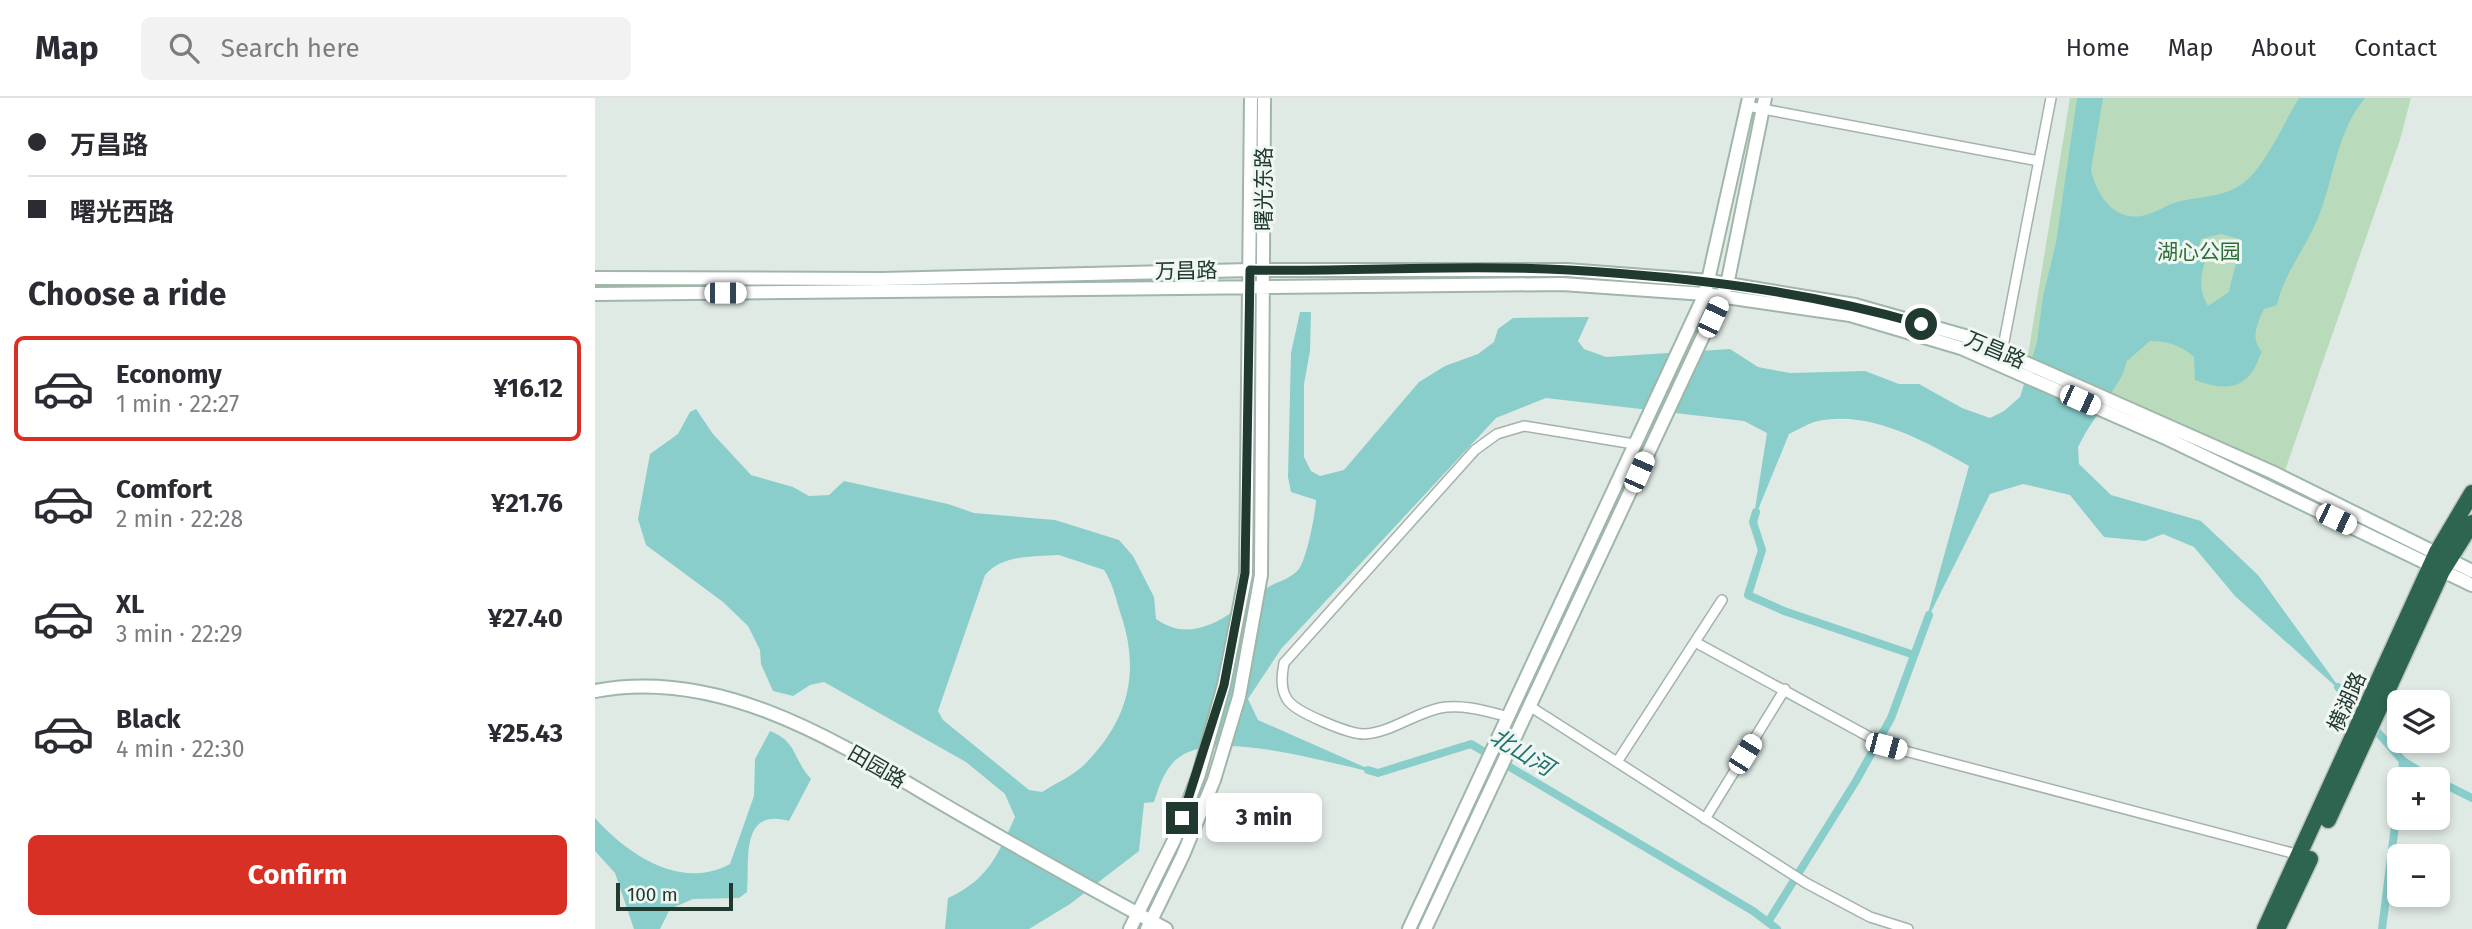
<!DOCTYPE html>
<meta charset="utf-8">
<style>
body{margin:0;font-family:"Fira Sans","Noto Sans SC",sans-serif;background:#f2f2f3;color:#2b2b33;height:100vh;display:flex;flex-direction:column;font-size:26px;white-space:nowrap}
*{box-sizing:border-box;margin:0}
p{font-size:23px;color:#7c7c81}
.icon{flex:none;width:38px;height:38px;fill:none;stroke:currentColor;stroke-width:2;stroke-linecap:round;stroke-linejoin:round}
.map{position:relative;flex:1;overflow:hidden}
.side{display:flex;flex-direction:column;background:#fff;width:595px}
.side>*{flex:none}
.banner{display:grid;align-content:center;height:154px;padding:0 28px;background:#fff}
.tools{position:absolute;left:1792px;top:592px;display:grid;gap:14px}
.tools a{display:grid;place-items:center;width:63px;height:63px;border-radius:10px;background:#fff;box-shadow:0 4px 10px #0003;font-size:35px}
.scale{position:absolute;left:21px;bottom:18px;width:117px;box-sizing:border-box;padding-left:7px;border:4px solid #213a2f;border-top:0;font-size:19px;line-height:24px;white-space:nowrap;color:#213a2f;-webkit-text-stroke:5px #f0f7f2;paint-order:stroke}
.end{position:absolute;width:32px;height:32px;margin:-16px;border:9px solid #213a2f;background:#fff;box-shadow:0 0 0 4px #fff}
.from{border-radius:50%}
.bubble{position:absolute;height:49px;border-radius:10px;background:#fff;box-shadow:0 4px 10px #0003;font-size:23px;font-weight:700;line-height:49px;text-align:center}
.car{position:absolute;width:21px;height:42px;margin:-21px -10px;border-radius:9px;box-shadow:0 0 5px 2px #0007;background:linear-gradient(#fff 24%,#345 0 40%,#fff 0 76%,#345 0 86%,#fff 0)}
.banner b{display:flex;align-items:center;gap:24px;height:66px;font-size:26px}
.banner b+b{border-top:2px solid #e1e1e2}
.banner i{width:18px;height:18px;background:#2b2b33}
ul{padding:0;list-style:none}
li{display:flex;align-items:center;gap:21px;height:105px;margin:0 14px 10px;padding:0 14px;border:4px solid transparent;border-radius:10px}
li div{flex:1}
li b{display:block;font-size:26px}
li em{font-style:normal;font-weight:700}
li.active{border-color:#d93025}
li>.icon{width:63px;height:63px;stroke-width:1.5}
h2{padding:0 28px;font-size:32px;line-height:84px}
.button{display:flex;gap:14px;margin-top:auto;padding:14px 28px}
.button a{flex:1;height:80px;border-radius:10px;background:#d93025;color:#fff;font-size:28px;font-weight:700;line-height:80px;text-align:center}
header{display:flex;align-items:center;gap:42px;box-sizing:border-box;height:98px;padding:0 35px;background:#fff;border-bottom:2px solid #e1e1e2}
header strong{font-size:33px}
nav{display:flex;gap:38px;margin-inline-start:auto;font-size:24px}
.search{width:490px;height:63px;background:#f2f2f3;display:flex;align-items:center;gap:18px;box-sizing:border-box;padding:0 24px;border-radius:10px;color:#7c7c81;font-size:26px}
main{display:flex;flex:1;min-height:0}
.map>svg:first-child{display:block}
.green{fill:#b9dbbc}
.water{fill:#89cecb;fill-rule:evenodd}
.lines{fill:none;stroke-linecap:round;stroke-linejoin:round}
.canal{stroke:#89cecb;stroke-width:8}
.street-casing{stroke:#a3b2aa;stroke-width:12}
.secondary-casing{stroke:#9fb6a9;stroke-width:16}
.highway-casing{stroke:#bcc4c1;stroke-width:19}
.street{stroke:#fff;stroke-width:9}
.secondary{stroke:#fff;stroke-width:12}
.highway{stroke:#2e654f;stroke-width:16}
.route{stroke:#213a2f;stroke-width:9}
.labels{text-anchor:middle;stroke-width:6;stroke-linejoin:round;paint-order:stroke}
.street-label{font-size:21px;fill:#213a2f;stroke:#f0f7f2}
.park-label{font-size:21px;fill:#2d6f3a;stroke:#f0f7f2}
.water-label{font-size:23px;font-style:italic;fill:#1e7371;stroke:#f0f7f2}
</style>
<header>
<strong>Map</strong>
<div class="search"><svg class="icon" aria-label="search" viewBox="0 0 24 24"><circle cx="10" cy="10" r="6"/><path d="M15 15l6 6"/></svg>Search here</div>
<nav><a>Home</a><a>Map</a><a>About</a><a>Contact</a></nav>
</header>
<main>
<section class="side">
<div class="banner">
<b><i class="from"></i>万昌路</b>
<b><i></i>曙光西路</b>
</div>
<h2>Choose a ride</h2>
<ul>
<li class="active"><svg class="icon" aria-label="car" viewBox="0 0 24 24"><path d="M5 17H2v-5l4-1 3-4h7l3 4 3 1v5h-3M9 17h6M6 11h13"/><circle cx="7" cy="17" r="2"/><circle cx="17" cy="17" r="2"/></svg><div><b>Economy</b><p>1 min · 22:27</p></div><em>¥16.12</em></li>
<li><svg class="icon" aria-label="car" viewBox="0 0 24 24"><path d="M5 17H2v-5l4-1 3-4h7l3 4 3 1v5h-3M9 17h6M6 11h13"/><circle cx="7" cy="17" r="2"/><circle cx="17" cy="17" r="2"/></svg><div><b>Comfort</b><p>2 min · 22:28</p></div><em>¥21.76</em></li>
<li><svg class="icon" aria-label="car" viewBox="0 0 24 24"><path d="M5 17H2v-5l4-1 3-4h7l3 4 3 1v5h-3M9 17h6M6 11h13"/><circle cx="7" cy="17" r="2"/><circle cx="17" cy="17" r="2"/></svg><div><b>XL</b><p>3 min · 22:29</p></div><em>¥27.40</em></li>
<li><svg class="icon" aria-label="car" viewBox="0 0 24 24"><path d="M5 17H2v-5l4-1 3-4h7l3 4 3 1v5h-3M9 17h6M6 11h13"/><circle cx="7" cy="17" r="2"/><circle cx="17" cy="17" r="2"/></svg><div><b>Black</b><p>4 min · 22:30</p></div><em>¥25.43</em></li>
</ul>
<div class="button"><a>Confirm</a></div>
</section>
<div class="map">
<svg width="1877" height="831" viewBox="0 0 1877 831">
<rect width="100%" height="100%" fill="#e0eae4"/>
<path class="green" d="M 1475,0 L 1816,0 L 1805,42 L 1686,384 L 1679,385 L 1430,275 Z"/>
<path class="water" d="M 1482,0 L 1508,0 L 1496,72 C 1501,95 1518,123 1546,118 C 1560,116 1571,106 1586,103 C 1609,98 1633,99 1652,82 C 1674,61 1688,26 1704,0 L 1770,0 C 1741,35 1740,78 1723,120 C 1711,150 1689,175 1682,207 L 1669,211 C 1662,226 1655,240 1667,254 C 1663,260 1662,268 1657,274 C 1643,295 1619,289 1600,282 L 1599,259 C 1586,247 1572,243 1555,243 L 1532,263 L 1527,278 L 1491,334 L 1483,349 L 1484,366 L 1516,397 L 1606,423 L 1663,477 L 1749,596 L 1640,498 L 1599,449 L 1568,436 L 1550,443 L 1509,439 L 1475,397 L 1428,386 L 1395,396 L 1330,526 L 1374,368 C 1330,343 1272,310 1219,324 C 1211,327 1202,332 1194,336 L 1158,424 L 1172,335 L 1149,323 L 951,300 L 901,320 L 686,551 L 653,601 L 663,622 L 783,675 C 735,666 626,631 586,658 C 571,667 564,688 559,704 L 549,705 L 544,753 L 475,806 L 434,831 L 350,831 L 353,800 C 394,781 402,758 420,719 L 410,696 L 371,664 L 229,584 L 215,587 L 198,598 L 178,593 L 166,566 L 165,552 L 153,528 L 128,504 L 51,447 L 43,421 L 55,356 L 83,336 L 95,314 L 101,311 L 118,336 L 156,377 L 198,389 L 214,398 L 234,397 L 249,383 L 353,406 L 379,415 L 460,422 L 524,442 L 538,458 L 559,499 L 561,521 C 602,550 638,512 672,490 C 682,483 695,482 704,471 C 712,459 720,418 721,402 L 696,394 L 693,379 L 696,255 L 705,214 L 716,214 L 715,253 L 709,286 L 709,359 L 716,373 L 725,378 L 749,372 L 824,284 L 850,268 L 883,256 L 899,244 L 903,231 L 918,220 L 994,219 L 983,243 L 989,251 L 1011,259 L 1135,251 L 1163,269 L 1195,275 L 1270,273 L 1304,286 L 1324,286 L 1367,310 L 1395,320 L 1409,313 L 1425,299 L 1442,244 L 1448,198 L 1461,145 ZM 1626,136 L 1644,141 C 1645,160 1637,176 1634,194 L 1613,208 C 1602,189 1606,175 1613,155 L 1604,149 L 1606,141 ZM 464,457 L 509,472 C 518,485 521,502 526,517 C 545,574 534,621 491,665 C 480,677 461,685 447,694 L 434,692 L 348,622 L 343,613 L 390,477 C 408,456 438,459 464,457 Z
M 175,633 C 203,644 197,660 216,681 L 194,723 C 144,709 155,764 152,794 L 144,800 L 98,801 L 75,811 L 65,831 L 39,831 L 20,775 L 0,753 L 0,720 C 32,756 86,793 135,766 L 159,698 L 160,661 Z"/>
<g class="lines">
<path class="canal" d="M 1161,414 L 1158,424 L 1167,452 L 1153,497 L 1189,513 L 1319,557
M 1743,589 L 1808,663 L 1838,681
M 773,672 L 783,675 L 876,646 L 1158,813 L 1182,831
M 1806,681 L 1808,663
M 1843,683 L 1877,700
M 1173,824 L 1261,683 L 1296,620 L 1334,517
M 1787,831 L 1804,696"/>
<g class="street-casing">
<path id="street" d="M 1152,8 L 1444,63
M 1407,254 L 1456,0
M 1100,544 L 1291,648 L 1705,757
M 936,609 L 1211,785 L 1275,819 L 1313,831
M 914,619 C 891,613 868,606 845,610 C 820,615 795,635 769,636 C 754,636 699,614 692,601 C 685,590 687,576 689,565 L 880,352 L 902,336 L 929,328 L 1039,346
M 1022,664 L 1127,502
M 1110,721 L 1190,591"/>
</g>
<g class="secondary-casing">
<path id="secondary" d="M 0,180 L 286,181 L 655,172 L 972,172 L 1115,183 L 1260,207 L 1370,238 L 1677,374 L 1877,473
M 0,196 L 967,186 L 1110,196 L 1255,217 L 1366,250 L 1573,341 L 1877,487
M 0,593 C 136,567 260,656 372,720 C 438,758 504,795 571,831
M 535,831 L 579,742 L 604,676 L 629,587 L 651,476 L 656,0
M 552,831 L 588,757 L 619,682 L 644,599 L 666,477 L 669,0
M 814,831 L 1110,196 L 1154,0
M 830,831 L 1132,187 L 1170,0"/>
</g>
<g class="highway-casing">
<path id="highway" d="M 1733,722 L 1847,473 L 1877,425
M 1670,831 L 1842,454 L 1877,395
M 1682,831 L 1715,761"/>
</g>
<use href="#street" class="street"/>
<use href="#secondary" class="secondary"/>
<use href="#highway" class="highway"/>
</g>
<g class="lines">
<path class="route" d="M 587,720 L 629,587 L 650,475 L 655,172 C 761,174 868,166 974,172 C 1093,179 1212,193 1326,226"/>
</g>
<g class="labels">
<g class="street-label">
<text transform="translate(669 91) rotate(-90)" y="7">曙光东路</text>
<text transform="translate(591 173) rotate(-1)" y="7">万昌路</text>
<text transform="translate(1400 252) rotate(23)" y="7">万昌路</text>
<text transform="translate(1752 604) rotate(-66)" y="7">横湖路</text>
<text transform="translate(282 669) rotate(30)" y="7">田园路</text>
</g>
<g class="park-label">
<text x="1604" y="161">湖心公园</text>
</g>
<g class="water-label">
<text transform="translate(927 654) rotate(31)" y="8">北山河</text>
</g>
</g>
</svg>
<div class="tools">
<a><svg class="icon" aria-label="layers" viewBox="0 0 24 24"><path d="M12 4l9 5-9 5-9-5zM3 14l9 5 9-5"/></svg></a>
<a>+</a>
<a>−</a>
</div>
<div class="scale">100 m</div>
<i class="end from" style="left:1326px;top:226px"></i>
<i class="end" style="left:587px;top:720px"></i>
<div class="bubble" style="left:611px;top:695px;width:116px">3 min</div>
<i class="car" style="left:130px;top:195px;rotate:90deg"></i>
<i class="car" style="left:1118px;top:219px;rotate:25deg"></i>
<i class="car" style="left:1485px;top:302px;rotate:114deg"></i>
<i class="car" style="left:1044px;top:374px;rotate:24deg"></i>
<i class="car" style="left:1741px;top:421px;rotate:116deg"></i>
<i class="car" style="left:1291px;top:648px;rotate:105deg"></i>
<i class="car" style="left:1150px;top:656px;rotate:32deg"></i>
</div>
</main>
